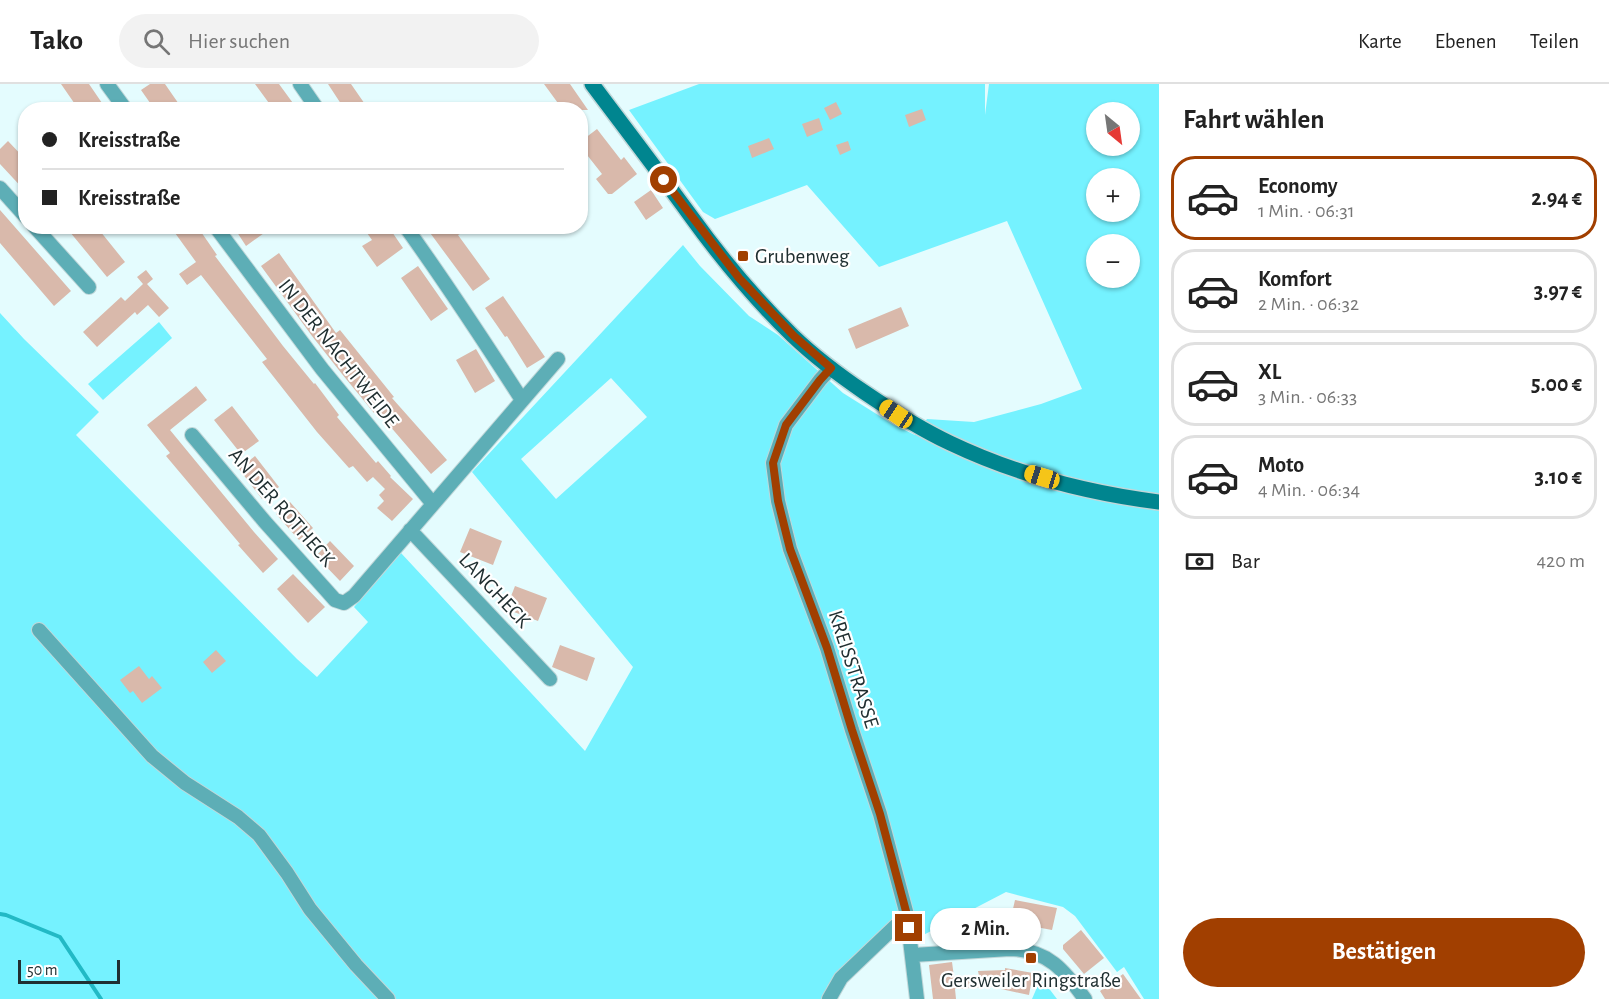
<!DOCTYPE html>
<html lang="de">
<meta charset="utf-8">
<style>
body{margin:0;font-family:"Alegreya Sans",sans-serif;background:#f2f2f2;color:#222;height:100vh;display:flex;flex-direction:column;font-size:22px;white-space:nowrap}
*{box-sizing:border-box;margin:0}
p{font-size:20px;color:#767676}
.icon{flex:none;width:33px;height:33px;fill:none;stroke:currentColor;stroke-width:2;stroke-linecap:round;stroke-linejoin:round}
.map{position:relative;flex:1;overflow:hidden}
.panel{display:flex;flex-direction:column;background:#fff;width:450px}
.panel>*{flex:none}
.banner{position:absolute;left:18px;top:18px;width:570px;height:132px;border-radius:24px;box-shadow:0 2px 4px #0004;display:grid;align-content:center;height:132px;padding:0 24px;background:#fff}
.needle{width:39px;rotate:151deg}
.tools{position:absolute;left:1086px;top:18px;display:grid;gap:12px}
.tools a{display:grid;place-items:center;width:54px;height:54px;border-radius:50%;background:#fff;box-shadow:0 2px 4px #0004;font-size:30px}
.scale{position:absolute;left:18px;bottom:15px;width:102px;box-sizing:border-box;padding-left:6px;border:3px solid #202f31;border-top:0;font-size:16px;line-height:21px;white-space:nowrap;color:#202f31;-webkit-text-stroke:4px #fff;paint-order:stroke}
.end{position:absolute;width:27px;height:27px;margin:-14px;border:8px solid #a13f00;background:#fff;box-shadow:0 0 0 3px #fff}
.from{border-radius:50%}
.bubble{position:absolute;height:42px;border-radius:21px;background:#fff;box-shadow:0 2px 4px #0004;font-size:20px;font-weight:700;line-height:42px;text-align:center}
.car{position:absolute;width:18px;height:36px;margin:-18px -9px;border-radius:8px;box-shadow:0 0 4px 2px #0007;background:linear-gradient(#f5c518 24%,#345 0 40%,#f5c518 0 76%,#345 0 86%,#f5c518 0)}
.banner b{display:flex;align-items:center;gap:21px;height:57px;font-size:22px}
.banner b+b{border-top:2px solid #e0e0e0}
.banner i{width:15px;height:15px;background:#222}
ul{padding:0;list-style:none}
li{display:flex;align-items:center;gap:18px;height:84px;margin:0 12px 9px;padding:0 12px;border:3px solid #e0e0e0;border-radius:24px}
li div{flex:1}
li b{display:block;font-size:22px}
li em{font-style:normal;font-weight:700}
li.on{border-color:#a13f00}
li>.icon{width:54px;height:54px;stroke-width:1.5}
h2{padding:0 24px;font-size:27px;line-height:72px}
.pay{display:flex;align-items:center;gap:15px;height:66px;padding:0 24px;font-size:22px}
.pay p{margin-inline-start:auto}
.action{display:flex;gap:12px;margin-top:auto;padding:12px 24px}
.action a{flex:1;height:69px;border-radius:36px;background:#a13f00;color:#fff;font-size:24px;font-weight:700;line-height:69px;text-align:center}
header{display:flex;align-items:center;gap:36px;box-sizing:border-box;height:84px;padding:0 30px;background:#fff;border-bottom:2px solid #e0e0e0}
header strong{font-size:28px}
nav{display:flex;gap:33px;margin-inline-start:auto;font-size:21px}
.search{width:420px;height:54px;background:#f2f2f2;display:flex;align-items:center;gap:15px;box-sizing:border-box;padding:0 21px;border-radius:33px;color:#767676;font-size:22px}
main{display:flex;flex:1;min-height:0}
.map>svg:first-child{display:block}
.green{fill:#75f2ff;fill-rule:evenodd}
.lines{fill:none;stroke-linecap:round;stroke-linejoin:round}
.stream{stroke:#22b9c5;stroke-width:4}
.building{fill:#d9b9ab}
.street-casing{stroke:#c1d7d9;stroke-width:16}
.secondary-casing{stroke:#c1d7d9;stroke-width:18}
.street{stroke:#5daeb6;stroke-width:14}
.secondary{stroke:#00858f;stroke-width:15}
.route{stroke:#a13f00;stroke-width:8}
.poi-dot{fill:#a13f00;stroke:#fff;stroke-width:2}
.labels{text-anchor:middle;stroke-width:4.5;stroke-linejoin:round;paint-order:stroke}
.poi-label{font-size:21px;fill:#202f31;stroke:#fff;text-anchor:start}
.street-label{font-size:21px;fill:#202f31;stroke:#fff}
</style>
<header>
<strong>Tako</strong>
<div class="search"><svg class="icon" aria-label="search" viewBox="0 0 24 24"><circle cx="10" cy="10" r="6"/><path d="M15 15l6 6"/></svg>Hier suchen</div>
<nav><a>Karte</a><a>Ebenen</a><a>Teilen</a></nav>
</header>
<main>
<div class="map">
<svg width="1159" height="915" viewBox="0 0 1159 915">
<rect width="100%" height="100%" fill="#e4fcfe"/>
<path class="green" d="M 699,0 L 985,0 L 985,31 L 989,0 L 1159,0 L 1159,915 L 1144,915 L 1124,883 L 1117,888 L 1075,832 L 1063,823 L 1006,808 L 908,859 L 903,828 L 839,889 L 828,901 L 822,915 L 0,915 L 0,229 L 24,255 L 99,328 L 76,351 L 297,575 L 317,593 L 368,538 L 354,523 L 401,469 L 585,667 L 633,583 L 472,388 L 683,161 L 700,182 L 749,232 L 778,251 L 843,309 L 894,341 L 915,351 L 927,335 L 974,338 L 1041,320 L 1082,305 L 1007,137 L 879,183 L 807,101 L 715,135 L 703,128 L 629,26 ZM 1096,28 L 1130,28 L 1130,62 L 1096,62 ZM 1096,94 L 1130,94 L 1130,128 L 1096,128 ZM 1096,160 L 1130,160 L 1130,194 L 1096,194 ZM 611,294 L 647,333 L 556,415 L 521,375 Z
M 159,238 L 172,254 L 103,316 L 88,300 Z
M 1041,894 L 1057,915 L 1032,915 Z"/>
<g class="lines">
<path class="stream" d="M 0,830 L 6,831 L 60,853 L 101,915"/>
</g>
<path class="building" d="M 61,0 L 89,0 L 102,19 L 93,26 L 79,26 Z
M 150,0 L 165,0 L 183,26 L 155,26 L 141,6 Z
M 255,0 L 279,0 L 298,26 L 274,26 Z
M 328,0 L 351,0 L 369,26 L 345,26 Z
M 544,0 L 570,0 L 588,26 L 563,26 Z
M 836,18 L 842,30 L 830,36 L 824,24 Z
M 922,25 L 926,36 L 909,43 L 905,31 Z
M 819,34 L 823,46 L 807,53 L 802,40 Z
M 597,45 L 621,76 L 624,73 L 637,90 L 612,110 L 608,110 L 596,95 L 602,90 L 580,62 L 580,58 Z
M 769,54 L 774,65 L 752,74 L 748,62 Z
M 8,57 L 26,76 L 26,108 L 0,80 L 0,65 Z
M 848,57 L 851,66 L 840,71 L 836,61 Z
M 651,106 L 663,124 L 646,136 L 634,118 Z
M 0,126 L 71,207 L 54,222 L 0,159 Z
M 65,142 L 96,142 L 125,178 L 107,193 Z
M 170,142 L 197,142 L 217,171 L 215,172 L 283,262 L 314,300 L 315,299 L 339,331 L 337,333 L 376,379 L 378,377 L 391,392 L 390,393 L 413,415 L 392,437 L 377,424 L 384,417 L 379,411 L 385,405 L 373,393 L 367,398 L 353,382 L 349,384 L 317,348 L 262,278 L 267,275 L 201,191 L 187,201 L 179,190 L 196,178 Z
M 233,142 L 274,142 L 246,162 Z
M 362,142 L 388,142 L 403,164 L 377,183 L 362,162 L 372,156 Z
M 425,142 L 455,142 L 460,150 L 458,151 L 490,195 L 473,207 Z
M 279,169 L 336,249 L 340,246 L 394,313 L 392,314 L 447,376 L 431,390 L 377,327 L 374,329 L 342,290 L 312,252 L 261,182 Z
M 418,182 L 448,225 L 431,237 L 401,194 Z
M 146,186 L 153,195 L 147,200 L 169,224 L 159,233 L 148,221 L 137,231 L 135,228 L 97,263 L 83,248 L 121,213 L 125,217 L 143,200 L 137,193 Z
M 503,212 L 545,273 L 527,284 L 507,252 L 505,253 L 485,224 Z
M 901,223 L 909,242 L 856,265 L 848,245 Z
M 476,265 L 495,297 L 475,309 L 456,276 Z
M 196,302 L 207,316 L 170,346 L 254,448 L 278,475 L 263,489 L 238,461 L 240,460 L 166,372 L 170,369 L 147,341 Z
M 232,322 L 259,357 L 241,370 L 214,336 Z
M 255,372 L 279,403 L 262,415 L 239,385 Z
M 290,418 L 313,444 L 299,456 L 276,430 Z
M 470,444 L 502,457 L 493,481 L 460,468 Z
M 330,457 L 354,482 L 340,497 L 316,472 Z
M 293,490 L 325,523 L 308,539 L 277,505 Z
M 515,502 L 547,514 L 538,537 L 506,525 Z
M 560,561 L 595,574 L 587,597 L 552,583 Z
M 216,566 L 226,577 L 212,589 L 203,578 Z
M 139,582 L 149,595 L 152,592 L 162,604 L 142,619 L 133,607 L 130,609 L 120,596 Z
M 1015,816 L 1057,824 L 1052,846 L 1010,838 Z
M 1081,846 L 1104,874 L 1084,890 L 1063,865 L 1063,861 Z
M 952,878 L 954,893 L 979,892 L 978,887 L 1005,886 L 1005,884 L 1033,889 L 1029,911 L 1001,905 L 1002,902 L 955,905 L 956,915 L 933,915 L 929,881 Z
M 1123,890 L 1141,915 L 1105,915 L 1100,907 Z"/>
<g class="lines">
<g class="street-casing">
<path id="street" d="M 107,0 L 126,26
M 300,0 L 318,26
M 0,104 L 26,133
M 34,142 L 89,203
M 215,142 L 322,285 L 433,420
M 405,142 C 446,199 484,257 522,316
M 831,284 L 820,296 L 786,341 L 773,379 L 778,417 L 790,465 L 827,564 L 852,646 L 880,730 L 907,831 L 917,915
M 192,351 L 265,438 L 327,507 L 335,516 L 344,519 L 354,512 L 558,275
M 410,446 L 550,595
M 39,546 L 152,672 L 185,699 L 238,733 L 259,751 L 287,789 L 310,825 L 356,881 L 388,915
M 913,871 L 1010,865 C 1048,866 1064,886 1085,915
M 829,915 L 841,894 L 907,831"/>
</g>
<g class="secondary-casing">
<path id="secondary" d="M 592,0 C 625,44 658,87 690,131 C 721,174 755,215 793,252 C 815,273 839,291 864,308 C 892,327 920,345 950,359 C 1015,390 1088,409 1159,418"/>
</g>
<use href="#street" class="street"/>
<use href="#secondary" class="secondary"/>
</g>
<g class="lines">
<path class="route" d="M 664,96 L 739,194 L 794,252 L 831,284 L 820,296 L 786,341 L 773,379 L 778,417 L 790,465 L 827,564 L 852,646 L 880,730 L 907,831 L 909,844"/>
</g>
<g class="poi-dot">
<rect x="737" y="166" width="12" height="12" rx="3"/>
<rect x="1025" y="868" width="12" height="12" rx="3"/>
</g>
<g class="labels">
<g class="poi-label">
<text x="755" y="179">Grubenweg</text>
<text x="1031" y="903" text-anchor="middle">Gersweiler Ringstraße</text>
</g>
<g class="street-label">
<text transform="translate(339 269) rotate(52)" y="7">IN DER NACHTWEIDE</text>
<text transform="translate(282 423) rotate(49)" y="7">AN DER ROTHECK</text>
<text transform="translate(495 506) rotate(47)" y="7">LANGHECK</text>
<text transform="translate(854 585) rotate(72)" y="7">KREISSTRASSE</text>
</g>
</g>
</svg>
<div class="tools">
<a><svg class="needle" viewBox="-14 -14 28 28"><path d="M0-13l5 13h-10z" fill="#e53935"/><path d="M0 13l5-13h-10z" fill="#767676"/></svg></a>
<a>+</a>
<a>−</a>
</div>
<div class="scale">50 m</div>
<i class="end from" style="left:664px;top:96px"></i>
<i class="end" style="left:909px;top:844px"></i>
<div class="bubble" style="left:930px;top:824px;width:111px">2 Min.</div>
<i class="car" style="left:896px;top:330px;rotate:304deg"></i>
<i class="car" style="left:1042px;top:393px;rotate:287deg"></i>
<div class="banner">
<b><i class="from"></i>Kreisstraße</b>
<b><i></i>Kreisstraße</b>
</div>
</div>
<section class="panel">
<h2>Fahrt wählen</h2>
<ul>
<li class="on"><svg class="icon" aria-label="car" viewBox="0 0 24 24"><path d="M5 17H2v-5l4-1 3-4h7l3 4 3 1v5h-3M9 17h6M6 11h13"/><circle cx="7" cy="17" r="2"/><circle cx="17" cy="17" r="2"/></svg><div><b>Economy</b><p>1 Min. · 06:31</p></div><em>2.94 €</em></li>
<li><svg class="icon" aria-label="car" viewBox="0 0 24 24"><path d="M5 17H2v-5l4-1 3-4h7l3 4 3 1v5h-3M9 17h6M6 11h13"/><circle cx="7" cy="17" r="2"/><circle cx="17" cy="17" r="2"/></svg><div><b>Komfort</b><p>2 Min. · 06:32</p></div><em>3.97 €</em></li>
<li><svg class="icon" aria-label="car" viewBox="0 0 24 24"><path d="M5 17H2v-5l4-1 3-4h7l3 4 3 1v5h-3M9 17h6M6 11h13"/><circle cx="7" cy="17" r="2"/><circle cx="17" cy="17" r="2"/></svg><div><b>XL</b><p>3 Min. · 06:33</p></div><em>5.00 €</em></li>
<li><svg class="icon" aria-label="car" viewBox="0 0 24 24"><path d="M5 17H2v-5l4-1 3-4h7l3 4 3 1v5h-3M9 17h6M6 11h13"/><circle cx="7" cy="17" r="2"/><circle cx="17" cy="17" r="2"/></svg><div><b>Moto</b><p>4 Min. · 06:34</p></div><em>3.10 €</em></li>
</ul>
<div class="pay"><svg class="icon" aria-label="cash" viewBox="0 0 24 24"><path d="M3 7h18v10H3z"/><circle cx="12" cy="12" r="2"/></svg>Bar<p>420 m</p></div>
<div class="action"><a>Bestätigen</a></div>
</section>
</main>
